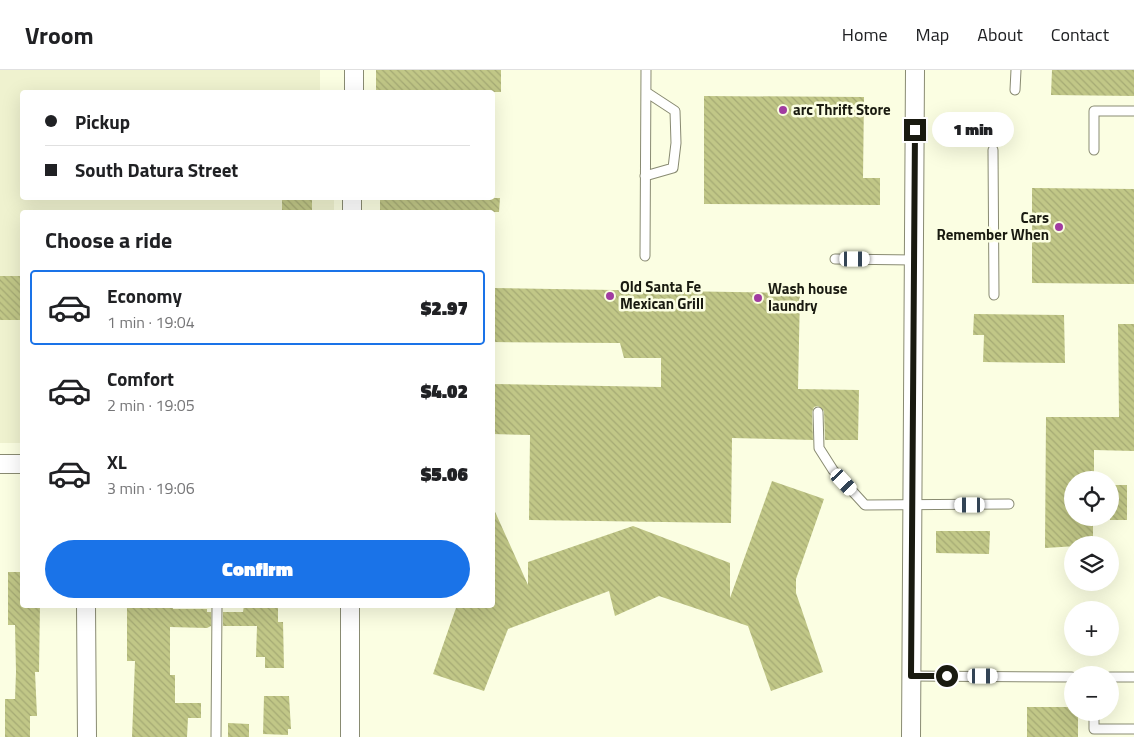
<!DOCTYPE html>
<meta charset="utf-8">
<style>
body{margin:0;font-family:"Titillium Web",sans-serif;background:#f2f2f2;color:#202124;height:100vh;display:flex;flex-direction:column;font-size:19px;white-space:nowrap}
*{box-sizing:border-box;margin:0}
p{font-size:16px;color:#757577}
.icon{flex:none;width:28px;height:28px;fill:none;stroke:currentColor;stroke-width:2;stroke-linecap:round;stroke-linejoin:round}
.map{position:relative;flex:1;overflow:hidden}
.drawer{position:absolute;left:20px;top:140px;width:475px;height:398px;display:flex;flex-direction:column;background:#fff;border-radius:5px;box-shadow:0 5px 20px #0002}
.drawer>*{flex:none}
.top-card{position:absolute;left:20px;top:20px;width:475px;height:110px;border-radius:5px;box-shadow:0 5px 20px #0002;display:grid;align-content:center;height:110px;padding:0 25px;background:#fff}
.buttons{position:absolute;left:1064px;top:401px;display:grid;gap:10px}
.buttons a{display:grid;place-items:center;width:55px;height:55px;border-radius:50%;background:#fff;box-shadow:0 5px 20px #0002;font-size:25px}
.end{position:absolute;width:22px;height:22px;margin:-11px;border:6px solid #191a10;background:#fff;box-shadow:0 0 0 2px #fff}
.from{border-radius:50%}
.bubble{position:absolute;height:35px;border-radius:18px;background:#fff;box-shadow:0 5px 20px #0002;font-size:16px;font-weight:800;line-height:35px;text-align:center}
.car{position:absolute;width:15px;height:30px;margin:-15px -8px;border-radius:6px;box-shadow:0 0 4px 1px #0007;background:linear-gradient(#fff 24%,#345 0 40%,#fff 0 76%,#345 0 86%,#fff 0)}
.top-card b{display:flex;align-items:center;gap:18px;height:48px;font-size:19px}
.top-card b+b{border-top:1px solid #e0e0e0}
.top-card i{width:12px;height:12px;background:#202124}
ul{padding:0;list-style:none}
li{display:flex;align-items:center;gap:15px;height:75px;margin:0 10px 8px;padding:0 15px;border:2px solid transparent;border-radius:5px}
li div{flex:1}
li b{display:block;font-size:19px}
li em{font-style:normal;font-weight:800}
li.active{border-color:#1a73e8}
li>.icon{width:45px;height:45px;stroke-width:1.5}
h2{padding:0 25px;font-size:22px;line-height:60px}
.primary-button{display:flex;gap:10px;margin-top:auto;padding:10px 25px}
.primary-button a{flex:1;height:58px;border-radius:30px;background:#1a73e8;color:#fff;font-size:20px;font-weight:800;line-height:58px;text-align:center}
header{display:flex;align-items:center;gap:30px;box-sizing:border-box;height:70px;padding:0 25px;background:#fff;border-bottom:1px solid #e0e0e0}
header strong{font-size:24px}
nav{display:flex;gap:28px;margin-inline-start:auto;font-size:18px}
.map>svg:first-child{display:block}
.built{fill:#eff2cf}
.building{fill:url(#building-back-hatch)}
.lines{fill:none;stroke-linecap:round;stroke-linejoin:round}
.service-casing{stroke:#898b72;stroke-width:11}
.minor-casing{stroke:#898b72;stroke-width:20}
.service{stroke:#fff;stroke-width:9}
.minor{stroke:#fff;stroke-width:18}
.route{stroke:#191a10;stroke-width:6}
.poi-dot{fill:#a13ca1;stroke:#fbfee2;stroke-width:2}
.labels{text-anchor:middle;stroke-width:5;stroke-linejoin:round;paint-order:stroke}
.poi-label{font-size:15px;font-weight:bold;fill:#191a10;stroke:#fbfee2;text-anchor:start}
</style>
<header>
<strong>Vroom</strong>
<nav><a>Home</a><a>Map</a><a>About</a><a>Contact</a></nav>
</header>
<div class="map">
<svg width="1134" height="667" viewBox="0 0 1134 667">
<defs>
<pattern id="building-back-hatch" width="6" height="6" patternUnits="userSpaceOnUse" patternTransform="scale(1.25)"><rect width="6" height="6" fill="#c1c787"/><path d="M-1 5l2 2M0 0l6 6M5-1l2 2" fill="none" stroke="#a5aa74"/></pattern>
</defs>
<rect width="100%" height="100%" fill="#fbfee2"/>
<path class="built" d="M 0,0 L 320,0 L 320,22 L 22,22 L 22,128 L 334,128 L 334,142 L 22,142 L 22,373 L 0,373 Z"/>
<path class="building" d="M 376,0 L 501,0 L 501,22 L 376,22 Z
M 1052,0 L 1134,0 L 1134,26 L 1051,25 Z
M 704,26 L 864,27 L 863,108 L 880,108 L 880,135 L 704,134 Z
M 1032,118 L 1134,119 L 1134,214 L 1032,213 Z
M 282,128 L 312,128 L 312,142 L 282,142 Z
M 380,128 L 500,128 L 499,142 L 380,142 Z
M 0,206 L 22,206 L 22,250 L 0,250 Z
M 492,218 L 800,223 L 798,319 L 859,320 L 858,370 L 825,370 L 824,341 L 818,336 L 814,337 L 812,342 L 813,370 L 732,368 L 731,453 L 529,450 L 530,365 L 492,364 L 492,314 L 661,317 L 661,288 L 624,288 L 620,273 L 492,272 Z
M 974,244 L 1064,245 L 1065,293 L 983,292 L 984,265 L 973,265 Z
M 1118,254 L 1134,254 L 1134,381 L 1094,380 L 1094,410 L 1072,410 L 1072,448 L 1093,448 L 1093,475 L 1045,478 L 1046,347 L 1119,347 Z
M 772,411 L 824,429 L 796,509 L 796,523 L 823,602 L 771,621 L 748,556 L 659,526 L 615,546 L 609,521 L 508,559 L 484,621 L 433,604 L 457,535 L 492,535 L 492,435 L 528,515 L 528,492 L 633,456 L 730,493 L 730,528 Z
M 1110,415 L 1127,415 L 1127,450 L 1110,450 Z
M 936,461 L 990,461 L 989,484 L 936,483 Z
M 8,502 L 22,502 L 22,535 L 40,535 L 39,602 L 35,602 L 37,646 L 30,646 L 30,667 L 5,667 L 5,629 L 15,629 L 16,602 L 15,555 L 8,555 Z
M 127,535 L 173,535 L 173,539 L 207,539 L 207,542 L 211,542 L 211,556 L 207,558 L 170,557 L 170,605 L 175,605 L 175,633 L 201,633 L 201,648 L 188,648 L 187,667 L 132,667 L 135,591 L 127,591 Z
M 244,535 L 278,535 L 278,552 L 283,552 L 284,598 L 265,598 L 265,587 L 256,587 L 257,556 L 223,556 L 223,542 L 243,542 Z
M 264,626 L 289,626 L 291,659 L 288,659 L 288,665 L 263,664 Z
M 1027,637 L 1072,637 L 1072,642 L 1078,642 L 1078,667 L 1027,667 Z
M 228,653 L 249,654 L 249,667 L 228,667 Z"/>
<g class="lines">
<g class="service-casing">
<path id="service" d="M 1015,20 L 1016,0
M 993,80 L 994,225
M 1094,80 L 1094,41 L 1134,41
M 645,106 L 673,98 L 676,73 L 675,41 L 646,22
M 645,186 L 646,0
M 835,189 L 914,190
M 818,342 L 819,378 L 833,400 L 865,435 L 1009,434
M 911,606 L 1072,607
M 1110,607 L 1134,607
M 1094,642 L 1094,659 L 1134,659
M 216,667 L 217,535"/>
</g>
<g class="minor-casing">
<path id="minor" d="M 354,22 L 354,0
M 352,142 L 352,128
M 0,394 L 22,394
M 86,535 L 87,667
M 350,667 L 350,535
M 911,667 L 915,0"/>
</g>
<use href="#service" class="service"/>
<use href="#minor" class="minor"/>
</g>
<g class="lines">
<path class="route" d="M 915,60 L 911,606 L 947,606"/>
</g>
<g class="poi-dot">
<circle cx="783" cy="40" r="5"/>
<circle cx="1059" cy="157" r="5"/>
<circle cx="610" cy="226" r="5"/>
<circle cx="758" cy="228" r="5"/>
</g>
<g class="labels">
<g class="poi-label">
<text x="793" y="45">arc Thrift Store</text>
<text x="1049" y="153" text-anchor="end">Cars<tspan x="1049" dy="17">Remember When</tspan></text>
<text x="620" y="222">Old Santa Fe<tspan x="620" dy="17">Mexican Grill</tspan></text>
<text x="768" y="224">Wash house<tspan x="768" dy="17">laundry</tspan></text>
</g>
</g>
</svg>
<div class="buttons">
<a><svg class="icon" aria-label="locate" viewBox="0 0 24 24"><circle cx="12" cy="12" r="6"/><path d="M12 2v4M12 18v4M2 12h4M18 12h4"/></svg></a>
<a><svg class="icon" aria-label="layers" viewBox="0 0 24 24"><path d="M12 4l9 5-9 5-9-5zM3 14l9 5 9-5"/></svg></a>
<a>+</a>
<a>−</a>
</div>
<i class="end from" style="left:947px;top:606px"></i>
<i class="end" style="left:915px;top:60px"></i>
<div class="bubble" style="left:932px;top:42px;width:82px">1 min</div>
<i class="car" style="left:855px;top:189px;rotate:90deg"></i>
<i class="car" style="left:844px;top:412px;rotate:137deg"></i>
<i class="car" style="left:970px;top:435px;rotate:270deg"></i>
<i class="car" style="left:983px;top:606px;rotate:90deg"></i>
<div class="top-card">
<b><i class="from"></i>Pickup</b>
<b><i></i>South Datura Street</b>
</div>
<section class="drawer">
<h2>Choose a ride</h2>
<ul>
<li class="active"><svg class="icon" aria-label="car" viewBox="0 0 24 24"><path d="M5 17H2v-5l4-1 3-4h7l3 4 3 1v5h-3M9 17h6M6 11h13"/><circle cx="7" cy="17" r="2"/><circle cx="17" cy="17" r="2"/></svg><div><b>Economy</b><p>1 min · 19:04</p></div><em>$2.97</em></li>
<li><svg class="icon" aria-label="car" viewBox="0 0 24 24"><path d="M5 17H2v-5l4-1 3-4h7l3 4 3 1v5h-3M9 17h6M6 11h13"/><circle cx="7" cy="17" r="2"/><circle cx="17" cy="17" r="2"/></svg><div><b>Comfort</b><p>2 min · 19:05</p></div><em>$4.02</em></li>
<li><svg class="icon" aria-label="car" viewBox="0 0 24 24"><path d="M5 17H2v-5l4-1 3-4h7l3 4 3 1v5h-3M9 17h6M6 11h13"/><circle cx="7" cy="17" r="2"/><circle cx="17" cy="17" r="2"/></svg><div><b>XL</b><p>3 min · 19:06</p></div><em>$5.06</em></li>
</ul>
<div class="primary-button"><a>Confirm</a></div>
</section>
</div>
